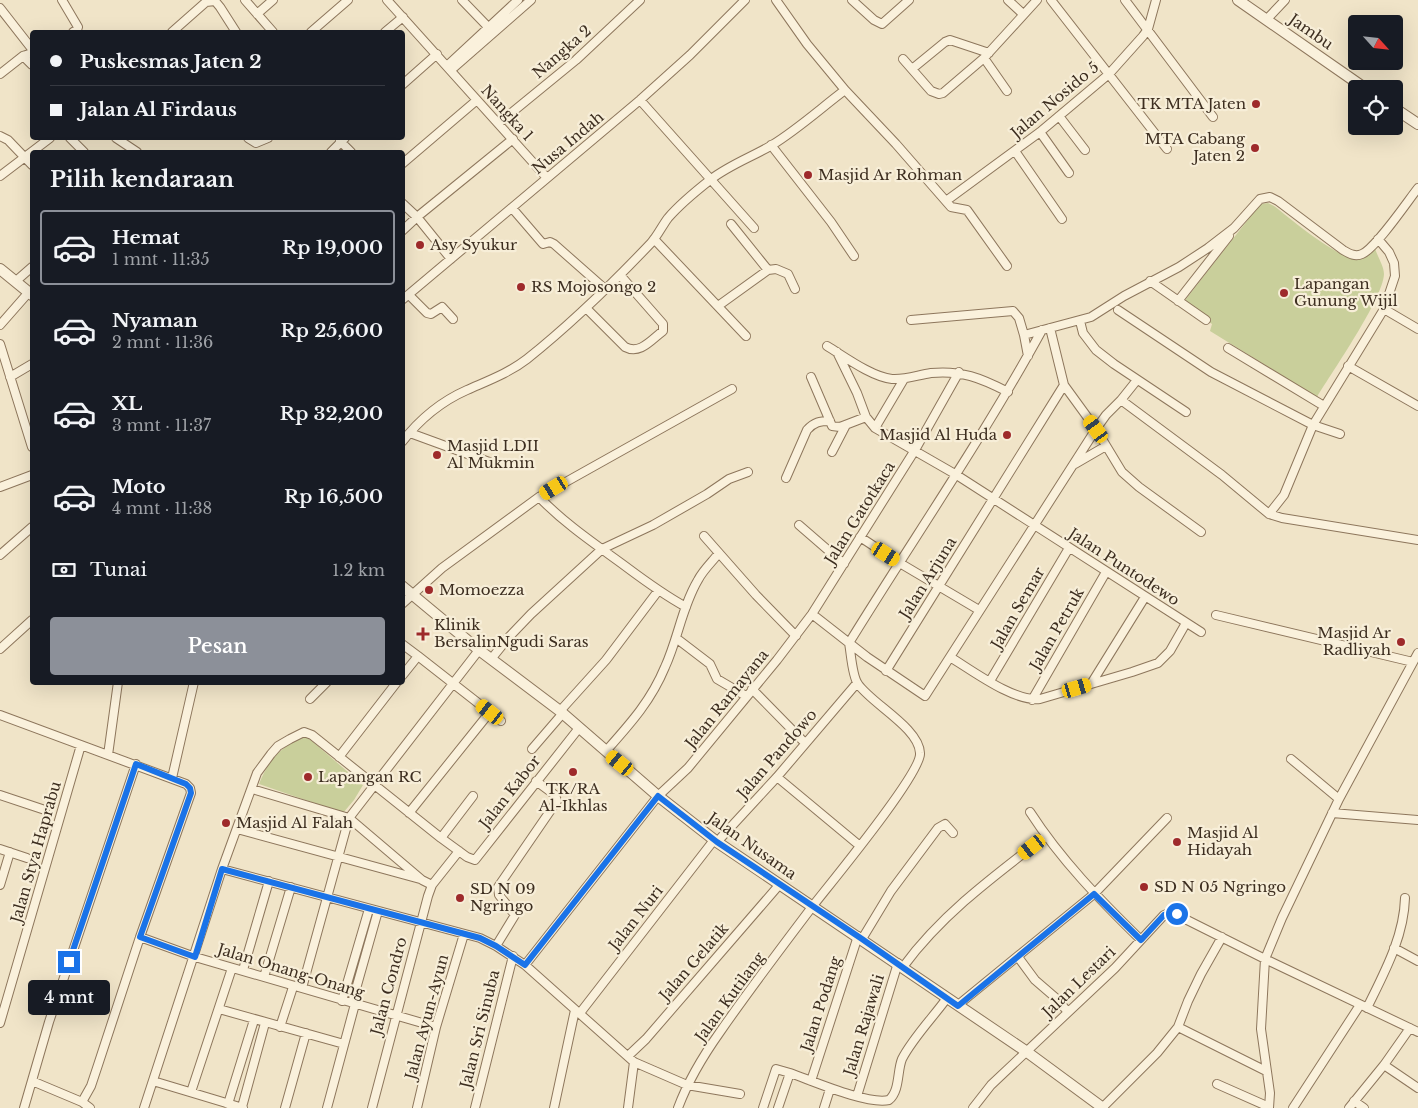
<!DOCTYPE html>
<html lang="id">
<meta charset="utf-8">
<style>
body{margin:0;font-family:"Libre Baskerville",serif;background:#20242c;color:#f1f3f6;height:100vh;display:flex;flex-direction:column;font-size:19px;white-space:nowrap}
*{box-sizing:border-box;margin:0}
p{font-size:16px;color:#9ea1a6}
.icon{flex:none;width:28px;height:28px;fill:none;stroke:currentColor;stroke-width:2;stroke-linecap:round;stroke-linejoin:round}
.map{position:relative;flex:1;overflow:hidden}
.drawer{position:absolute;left:30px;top:150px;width:375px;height:535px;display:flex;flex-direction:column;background:#171b24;border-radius:5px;box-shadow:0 5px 20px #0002}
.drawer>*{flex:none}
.hud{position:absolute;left:30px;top:30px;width:375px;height:110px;border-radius:5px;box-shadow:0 5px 20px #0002;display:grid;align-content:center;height:110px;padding:0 20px;background:#171b24}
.needle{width:32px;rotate:117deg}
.tools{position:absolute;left:1348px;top:15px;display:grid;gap:10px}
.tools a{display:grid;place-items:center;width:55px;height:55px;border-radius:5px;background:#171b24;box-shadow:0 5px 20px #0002;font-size:25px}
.end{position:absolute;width:22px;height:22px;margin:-11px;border:6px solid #1a73e8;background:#fff;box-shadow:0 0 0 2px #fff}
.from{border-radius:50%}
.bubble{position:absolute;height:35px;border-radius:5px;background:#171b24;box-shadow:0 5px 20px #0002;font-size:16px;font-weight:600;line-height:35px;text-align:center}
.car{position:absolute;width:15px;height:30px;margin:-15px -8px;border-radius:6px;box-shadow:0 0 4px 1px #0007;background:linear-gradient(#f5c518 24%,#345 0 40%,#f5c518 0 76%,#345 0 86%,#f5c518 0)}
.hud b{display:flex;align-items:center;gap:18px;height:48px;font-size:19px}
.hud b+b{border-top:1px solid #363941}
.hud i{width:12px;height:12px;background:#f1f3f6}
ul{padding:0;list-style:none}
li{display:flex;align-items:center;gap:15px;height:75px;margin:0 10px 8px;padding:0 10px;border:2px solid transparent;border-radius:5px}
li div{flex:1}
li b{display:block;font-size:19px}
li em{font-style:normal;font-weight:600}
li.current{border-color:#8c9099}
li>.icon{width:45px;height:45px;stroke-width:1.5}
h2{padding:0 20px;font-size:22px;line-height:60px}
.pay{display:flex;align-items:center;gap:12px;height:55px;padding:0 20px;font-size:19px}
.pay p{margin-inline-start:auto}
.button{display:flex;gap:10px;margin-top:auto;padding:10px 20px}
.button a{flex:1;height:58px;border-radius:5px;background:#8c9099;color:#fff;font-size:20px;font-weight:600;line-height:58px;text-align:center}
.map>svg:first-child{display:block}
.green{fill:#c9cf9b}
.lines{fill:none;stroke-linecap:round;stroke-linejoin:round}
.minor-casing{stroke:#8d765c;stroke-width:10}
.tertiary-casing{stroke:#8d765c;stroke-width:12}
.minor{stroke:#faf1dc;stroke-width:8}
.tertiary{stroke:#faf1dc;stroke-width:10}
.route{stroke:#1a73e8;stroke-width:6}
.poi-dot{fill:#9e2a2b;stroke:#f7eed8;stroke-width:2}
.labels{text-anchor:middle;stroke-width:4.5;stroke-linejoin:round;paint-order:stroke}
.street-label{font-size:15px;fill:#3d2e20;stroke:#f7eed8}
.poi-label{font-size:15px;fill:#3d2e20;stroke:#f7eed8;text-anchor:start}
</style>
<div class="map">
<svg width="1418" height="1108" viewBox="0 0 1418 1108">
<rect width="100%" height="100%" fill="#f0e4c8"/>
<path class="green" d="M 1268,203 L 1274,206 C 1291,219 1335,257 1355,258 C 1363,259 1370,254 1375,248 C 1377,256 1384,266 1384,274 C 1383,299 1332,372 1317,397 L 1210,331 L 1212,324 L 1182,304 L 1257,208 L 1261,204 Z
M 305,735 L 363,785 L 354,800 L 343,813 L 259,784 C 269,759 281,747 305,735 Z"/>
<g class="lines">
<g class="minor-casing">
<path id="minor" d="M 62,0 L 78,27 L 77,30 L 73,32
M 245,0 L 273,32
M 387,0 L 547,178
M 462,0 L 490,29
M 776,0 L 807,44 L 845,90 L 896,144 L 951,207 L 967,210 L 1007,266
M 852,0 L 874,20 L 882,24 L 909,0
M 1008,0 L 1023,14
M 1051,0 L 1167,149
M 1125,0 L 1213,117
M 0,8 L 32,49
M 257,14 L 273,0
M 1267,19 L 1285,0
M 172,32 L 206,2 L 215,1 L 220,7 L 236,32
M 311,32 L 348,0
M 385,32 L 403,17
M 23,56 L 32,65
M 984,58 L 1007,91
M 903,59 L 931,91 L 939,94 L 943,93 L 984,58 L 1037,0
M 447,66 L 518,0
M 912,69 L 945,42 L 950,40 L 989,53
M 451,70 L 531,0
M 0,74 L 23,56 L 32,53
M 402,85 L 437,54
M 640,100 L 754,228
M 1059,116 L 1085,150
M 499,123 L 576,60 L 640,0
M 1040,132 L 1069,173
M 0,136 L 8,140 L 32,165
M 70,138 L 84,152
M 116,138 L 137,152
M 248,138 L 256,143 L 268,138
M 340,141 L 351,152
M 771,145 L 831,222 L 854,256
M 1015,151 L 1062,219
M 331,152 L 345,138
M 402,164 L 477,100
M 0,176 L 50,138
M 946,201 L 1040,132 L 1109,74 L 1143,36 L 1148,29 L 1156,0
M 402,203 L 417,217 L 451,259
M 512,208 L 543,244 L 550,242 L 554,244 L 605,289
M 731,224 L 768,270
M 402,231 L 417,217 L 513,139
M 654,239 L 746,336
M 16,281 L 32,267
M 1150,281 L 1206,320
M 409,295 L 427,313 L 431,314 L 442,307 L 453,319
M 402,300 L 640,100 L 690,55 L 745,0
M 1178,301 L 1229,236
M 718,306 L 768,270 L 776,269 L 788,274 L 795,289
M 586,308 L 625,347 C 640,355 651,340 663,331 L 663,324 L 620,275
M 1384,309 L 1418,329
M 1118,310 L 1211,372 L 1313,425 L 1340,434
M 911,320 L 1013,311 L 1019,318 L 1024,335 L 1091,317 L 1124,296 L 1179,267 L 1208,248 L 1234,228 L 1260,199 L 1270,197 L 1278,201 L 1343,250 C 1350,254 1355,257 1362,254 C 1376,248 1407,202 1418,188
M 1080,321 L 1083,333 L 1096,350 L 1114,364 L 1186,412
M 0,325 L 29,292
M 1050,328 L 1064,385 L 1096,429 L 1122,472 L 1139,487 L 1201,532
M 1024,335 L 1028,356
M 0,344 L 32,447
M 827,346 C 845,357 872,377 892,379 C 905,380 918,375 931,373 C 961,370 981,378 1008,392
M 1228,348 L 1324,406
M 837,352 L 857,393 L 866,417 L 875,428 L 955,474 L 1201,632
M 1348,366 L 1418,406
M 10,377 L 32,364
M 811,377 L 832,426 L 840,427 L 866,417
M 1121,400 L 1137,380
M 875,428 L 904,379
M 410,433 L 492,463
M 402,442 C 419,420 442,401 467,390 C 487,381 509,373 527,359 C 571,324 612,284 651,243 C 658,235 662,226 668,218 C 680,204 696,191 710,180 C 729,165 752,157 772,145 C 798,129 821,108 845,90
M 832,452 L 846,425
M 1075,464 L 1106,446
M 786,478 L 807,430 C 814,422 820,421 830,421
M 0,487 L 32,475
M 539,497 C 565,524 595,544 625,566 C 645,581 664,595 686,607
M 1269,514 L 1284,495 L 1313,425 L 1384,309 L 1395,276 L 1394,263 L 1389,252 L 1378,239
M 799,525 L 844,564
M 704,536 L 756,595 L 796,636
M 860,537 L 898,562 L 979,610
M 0,555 L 32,527
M 402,604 L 442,568 L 539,497 L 732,389
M 812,614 L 867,657 L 925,696 L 1096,429 L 1106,415 L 1121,400 L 1222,475 L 1269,514 L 1282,518 L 1418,540
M 1216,615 L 1413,662
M 676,638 L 710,664 L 717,679 L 746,696
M 849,643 C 913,539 983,438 1042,330
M 402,644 L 418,656
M 0,649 L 32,620
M 950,657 C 973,671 1014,702 1040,699 L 1132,672 L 1158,663 L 1170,651 L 1186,623
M 492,658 L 508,638 L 531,614 L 602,549 L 653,525 L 707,494 L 729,479 L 748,472
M 886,671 L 1064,385
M 402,676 L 418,656 L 501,721
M 990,681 L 1069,548
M 1091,684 L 1145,597
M 752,689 L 805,743
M 310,699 L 327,682
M 1032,700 L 1106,572
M 560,711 L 606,660 L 658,591
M 0,715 L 186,784 L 190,788 L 191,793 L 140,937 L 98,1065 L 91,1086 L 82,1102
M 532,749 L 563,713
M 606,751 C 630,724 651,701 665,667 C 678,639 682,607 698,580 C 703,570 712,562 719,553
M 108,755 L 118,682
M 339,757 L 397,682
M 1291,759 L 1339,799
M 777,777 L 860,846
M 172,778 L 194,682
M 252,789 L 349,818 L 422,880 L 432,885
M 0,795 L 45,810
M 1030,812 C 1061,860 1100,900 1141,940
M 409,813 L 490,712
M 1332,813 L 1418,820
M 237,829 L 420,879
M 441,838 L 473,796
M 717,842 L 777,777 L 857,683
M 0,849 L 27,858
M 222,869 L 480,938 L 496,946 L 525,965 L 634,1062 L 687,1085 L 740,1094
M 0,885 L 10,852
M 140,937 L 195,957 L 436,1027
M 862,939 L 891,891 L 938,828 L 945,824 L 953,833
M 496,946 L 515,915 L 499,895 L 498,887 L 557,801 L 555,795 L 536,781
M 1394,948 L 1418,961
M 1018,957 L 1035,980 L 1057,999 L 1067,1011
M 525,965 L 658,796 L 688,768 L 777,660 L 812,614 L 915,450 L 959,372
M 903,967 C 942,914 994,876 1046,836
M 243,970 L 269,881
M 264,977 L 291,887
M 302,988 L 349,818 L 479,650
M 342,1001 L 369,909
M 352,1003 L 378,911
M 958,1005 L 1094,894 L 1167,818
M 1367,1008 C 1384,973 1404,937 1405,898
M 219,1009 L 344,1044
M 580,1013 L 714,840
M 0,1023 L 81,745
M 280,1027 L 293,987
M 1178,1027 L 1266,1071
M 628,1056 L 646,1039 L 780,884
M 1384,1065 L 1418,1088
M 32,1081 L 82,1102 L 90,1108
M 153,1081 L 243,1108
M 811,1081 L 858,936
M 1217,1084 L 1269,1107
M 191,1092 L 232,968
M 857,1096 L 898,963
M 1354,1101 L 1364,1108
M 228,1104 L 254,1020
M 242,1107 L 265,1023
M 24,1108 L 49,1022 L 136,764
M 144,1108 L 222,869 L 257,773 L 271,754 L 278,746 L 290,739 L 304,732 L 312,735 L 441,838 L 467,857 L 475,860 L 579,728
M 285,1108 L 306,1033
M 327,1108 L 355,1004
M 372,1108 L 428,896 L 432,885 L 459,851
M 417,1108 L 436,1027 L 464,934
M 475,1108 L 513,956
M 554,1108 L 575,1010
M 628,1108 L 634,1062
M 678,1108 C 688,1081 703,1056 720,1032 C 749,990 781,948 812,907 C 829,885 922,773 920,753 C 919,728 872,704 858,684 C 852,676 851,653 849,643
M 763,1108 L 776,1069 L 790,1073
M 778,1108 L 790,1073 C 813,1081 867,1105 889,1100 C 900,1091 897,1071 902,1059 C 912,1039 934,1016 947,998
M 824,1108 L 830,1089
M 973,1108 L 991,1085 L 1115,968 L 1164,915 L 1171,912 L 1265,959 L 1418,1032
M 1102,1108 L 1157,1053 L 1178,1027 L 1188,1001 L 1201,974 L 1222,937
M 1269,1108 L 1270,1093 L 1261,1029 L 1265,959 L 1282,918 L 1339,799 L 1418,653
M 1293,1108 L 1360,1005
M 1349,1108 L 1384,1065 L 1410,1028"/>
</g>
<g class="tertiary-casing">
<path id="tertiary" d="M 1238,0 L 1366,89
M 1394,108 L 1418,124
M 0,269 L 32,295
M 402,586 L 479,650 L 560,711 L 658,796 L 717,842 L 1027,1052 L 1103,1108"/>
</g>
<use href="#minor" class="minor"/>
<use href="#tertiary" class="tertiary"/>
</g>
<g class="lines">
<path class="route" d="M 69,962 L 136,764 L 186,784 L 190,788 L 191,793 L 140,937 L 195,957 L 222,869 L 480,938 L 496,946 L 525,965 L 658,796 L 717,842 L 862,939 L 958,1006 L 1094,894 L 1141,940 L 1164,915 L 1171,912 L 1177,914"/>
</g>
<g class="poi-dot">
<circle cx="1256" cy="104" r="5"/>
<circle cx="1255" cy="148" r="5"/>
<circle cx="808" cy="175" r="5"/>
<circle cx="420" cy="245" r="5"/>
<circle cx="521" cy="287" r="5"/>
<circle cx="1284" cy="293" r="5"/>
<circle cx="1007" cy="435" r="5"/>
<circle cx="437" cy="455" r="5"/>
<circle cx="429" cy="590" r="5"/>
<path d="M420.5 626.5h5v5h5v5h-5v5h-5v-5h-5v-5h5z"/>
<circle cx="1401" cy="642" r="5"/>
<circle cx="573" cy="772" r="5"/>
<circle cx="308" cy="777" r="5"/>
<circle cx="226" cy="823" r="5"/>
<circle cx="1177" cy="842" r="5"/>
<circle cx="1144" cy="887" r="5"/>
<circle cx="460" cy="898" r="5"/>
</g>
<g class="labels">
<g class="street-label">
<text transform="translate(1311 32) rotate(35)" y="5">Jambu</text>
<text transform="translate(562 52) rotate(-41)" y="5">Nangka 2</text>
<text transform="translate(1055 100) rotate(-40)" y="5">Jalan Nosido 5</text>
<text transform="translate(507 113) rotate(48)" y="5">Nangka 1</text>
<text transform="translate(568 143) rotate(-40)" y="5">Nusa Indah</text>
<text transform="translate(860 513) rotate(-58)" y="5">Jalan Gatotkaca</text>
<text transform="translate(1124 567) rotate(33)" y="5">Jalan Puntodewo</text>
<text transform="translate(928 578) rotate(-58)" y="5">Jalan Arjuna</text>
<text transform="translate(1018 608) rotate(-60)" y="5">Jalan Semar</text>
<text transform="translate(1057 629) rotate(-60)" y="5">Jalan Petruk</text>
<text transform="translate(727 699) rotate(-51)" y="5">Jalan Ramayana</text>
<text transform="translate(777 754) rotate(-49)" y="5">Jalan Pandowo</text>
<text transform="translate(510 792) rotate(-52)" y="5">Jalan Kabor</text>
<text transform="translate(752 846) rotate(35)" y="5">Jalan Nusama</text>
<text transform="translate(36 852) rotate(-74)" y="5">Jalan Stya Haprabu</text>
<text transform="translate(636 918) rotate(-52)" y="5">Jalan Nuri</text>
<text transform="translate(694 962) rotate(-49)" y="5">Jalan Gelatik</text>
<text transform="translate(291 971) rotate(17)" y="5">Jalan Onang-Onang</text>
<text transform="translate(1079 982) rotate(-44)" y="5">Jalan Lestari</text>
<text transform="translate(389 986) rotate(-75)" y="5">Jalan Condro</text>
<text transform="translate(730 997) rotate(-54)" y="5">Jalan Kutilang</text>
<text transform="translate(821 1004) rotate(-72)" y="5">Jalan Podang</text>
<text transform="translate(427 1017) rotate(-75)" y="5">Jalan Ayun-Ayun</text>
<text transform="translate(864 1025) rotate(-73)" y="5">Jalan Rajawali</text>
<text transform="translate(480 1029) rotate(-76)" y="5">Jalan Sri Sinuba</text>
</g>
<g class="poi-label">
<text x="1246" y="109" text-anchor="end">TK MTA Jaten</text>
<text x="1245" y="144" text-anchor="end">MTA Cabang<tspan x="1245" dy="17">Jaten 2</tspan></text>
<text x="818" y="180">Masjid Ar Rohman</text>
<text x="430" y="250">Asy Syukur</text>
<text x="1294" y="289">Lapangan<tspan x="1294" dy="17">Gunung Wijil</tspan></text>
<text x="531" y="292">RS Mojosongo 2</text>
<text x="997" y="440" text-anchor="end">Masjid Al Huda</text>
<text x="447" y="451">Masjid LDII<tspan x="447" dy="17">Al Mukmin</tspan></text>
<text x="439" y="595">Momoezza</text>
<text x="434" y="630">Klinik<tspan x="434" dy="17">BersalinNgudi Saras</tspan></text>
<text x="1391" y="638" text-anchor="end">Masjid Ar<tspan x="1391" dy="17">Radliyah</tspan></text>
<text x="318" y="782">Lapangan RC</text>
<text x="573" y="794" text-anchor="middle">TK/RA<tspan x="573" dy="17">Al-Ikhlas</tspan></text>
<text x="236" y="828">Masjid Al Falah</text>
<text x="1187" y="838">Masjid Al<tspan x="1187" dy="17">Hidayah</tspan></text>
<text x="1154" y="892">SD N 05 Ngringo</text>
<text x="470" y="894">SD N 09<tspan x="470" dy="17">Ngringo</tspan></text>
</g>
</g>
</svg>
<div class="tools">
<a><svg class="needle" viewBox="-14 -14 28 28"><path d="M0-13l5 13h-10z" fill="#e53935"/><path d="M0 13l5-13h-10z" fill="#9ea1a6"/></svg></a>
<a><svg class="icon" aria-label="locate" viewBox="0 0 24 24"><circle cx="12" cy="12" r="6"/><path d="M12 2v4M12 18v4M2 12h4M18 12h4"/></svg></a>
</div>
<i class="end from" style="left:1177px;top:914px"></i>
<i class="end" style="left:69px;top:962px"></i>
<div class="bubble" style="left:28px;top:980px;width:82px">4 mnt</div>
<i class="car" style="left:1096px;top:429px;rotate:324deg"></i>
<i class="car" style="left:554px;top:488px;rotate:239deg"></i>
<i class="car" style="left:886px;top:554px;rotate:123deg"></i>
<i class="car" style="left:1077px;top:688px;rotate:74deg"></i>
<i class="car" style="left:490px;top:712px;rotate:308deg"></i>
<i class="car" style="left:620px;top:763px;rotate:309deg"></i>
<i class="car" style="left:1032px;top:847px;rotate:232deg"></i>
<div class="hud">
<b><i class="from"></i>Puskesmas Jaten 2</b>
<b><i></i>Jalan Al Firdaus</b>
</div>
<section class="drawer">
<h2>Pilih kendaraan</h2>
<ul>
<li class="current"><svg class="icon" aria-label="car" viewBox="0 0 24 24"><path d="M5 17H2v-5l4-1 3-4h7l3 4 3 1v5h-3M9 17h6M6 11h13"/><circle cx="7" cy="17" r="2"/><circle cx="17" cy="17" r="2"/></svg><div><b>Hemat</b><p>1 mnt · 11:35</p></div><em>Rp 19,000</em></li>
<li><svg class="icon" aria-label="car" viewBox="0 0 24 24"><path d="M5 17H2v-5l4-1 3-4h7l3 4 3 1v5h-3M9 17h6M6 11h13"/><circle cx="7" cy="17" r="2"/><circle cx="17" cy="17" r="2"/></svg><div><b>Nyaman</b><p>2 mnt · 11:36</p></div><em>Rp 25,600</em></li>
<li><svg class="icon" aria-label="car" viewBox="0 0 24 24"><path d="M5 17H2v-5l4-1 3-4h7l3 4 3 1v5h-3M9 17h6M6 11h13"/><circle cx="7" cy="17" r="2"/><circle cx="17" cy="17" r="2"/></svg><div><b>XL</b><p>3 mnt · 11:37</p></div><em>Rp 32,200</em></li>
<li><svg class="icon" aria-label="car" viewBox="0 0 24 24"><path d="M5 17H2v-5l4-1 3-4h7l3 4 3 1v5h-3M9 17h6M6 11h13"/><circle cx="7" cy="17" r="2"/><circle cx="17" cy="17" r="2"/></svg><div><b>Moto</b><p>4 mnt · 11:38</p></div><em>Rp 16,500</em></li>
</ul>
<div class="pay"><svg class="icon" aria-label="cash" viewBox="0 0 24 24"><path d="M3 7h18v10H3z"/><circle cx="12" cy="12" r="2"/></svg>Tunai<p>1.2 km</p></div>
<div class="button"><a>Pesan</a></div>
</section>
</div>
